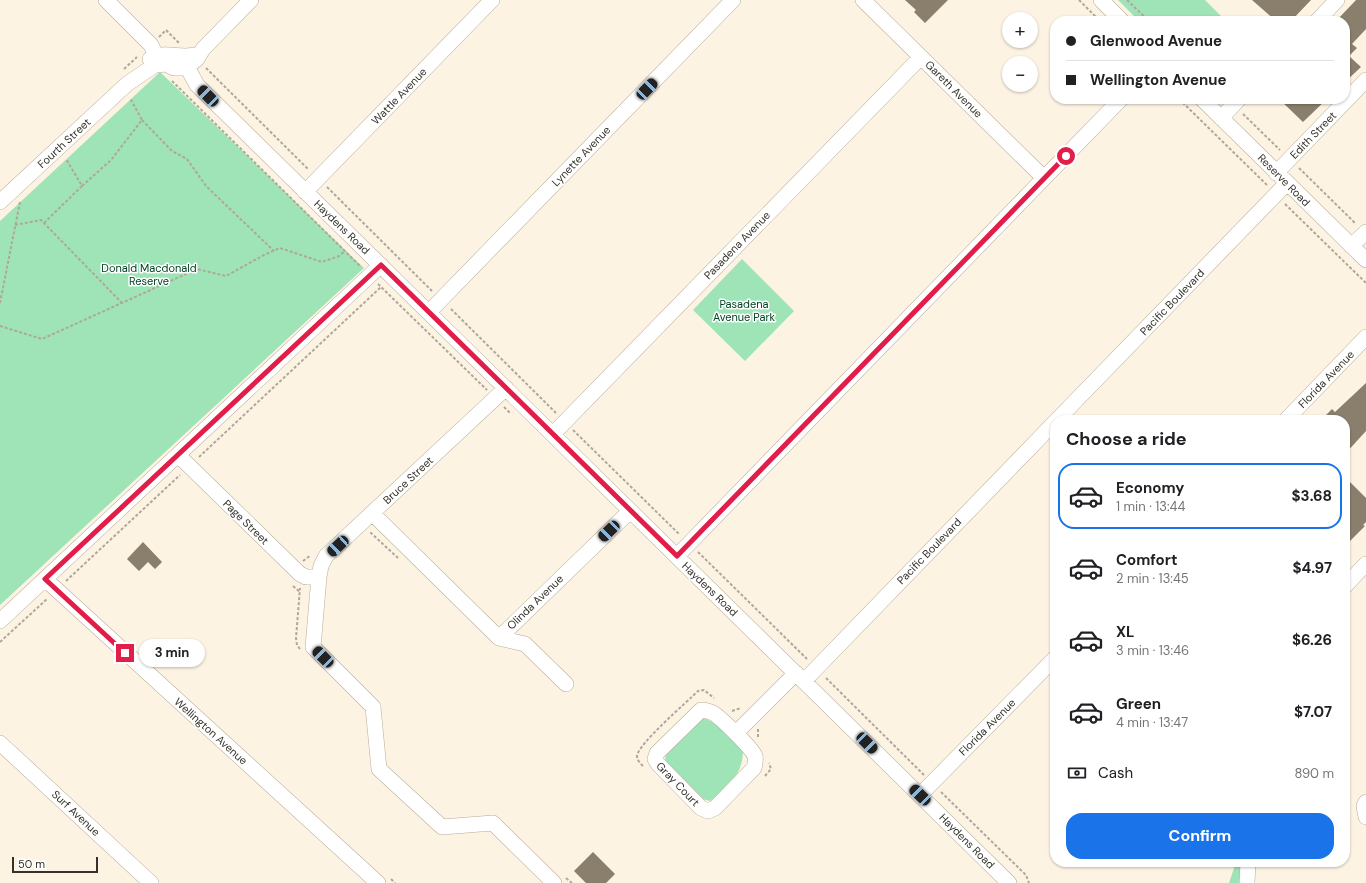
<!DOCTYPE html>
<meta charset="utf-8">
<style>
body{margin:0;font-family:"DM Sans",sans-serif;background:#f2f2f2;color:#202124;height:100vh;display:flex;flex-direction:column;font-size:15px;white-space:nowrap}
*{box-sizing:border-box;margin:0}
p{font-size:13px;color:#757577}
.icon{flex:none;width:22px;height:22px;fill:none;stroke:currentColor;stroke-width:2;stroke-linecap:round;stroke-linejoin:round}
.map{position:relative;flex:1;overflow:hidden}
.drawer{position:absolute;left:1050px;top:415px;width:300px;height:452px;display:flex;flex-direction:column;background:#fff;border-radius:16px;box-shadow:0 1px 3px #0004}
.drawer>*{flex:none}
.hud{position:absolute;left:1050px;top:16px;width:300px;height:88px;border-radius:16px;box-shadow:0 1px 3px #0004;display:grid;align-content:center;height:88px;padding:0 16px;background:#fff}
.buttons{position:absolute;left:1002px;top:12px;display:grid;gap:8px}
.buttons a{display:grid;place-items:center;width:36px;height:36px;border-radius:50%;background:#fff;box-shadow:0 1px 3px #0004;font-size:20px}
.scale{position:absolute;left:12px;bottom:10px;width:86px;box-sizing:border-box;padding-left:4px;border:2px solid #353129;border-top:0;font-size:11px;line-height:14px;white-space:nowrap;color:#353129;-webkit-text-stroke:3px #fff;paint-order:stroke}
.end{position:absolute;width:18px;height:18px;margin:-9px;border:5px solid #e11d48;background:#fff;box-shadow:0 0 0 2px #fff}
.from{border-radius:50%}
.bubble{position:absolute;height:28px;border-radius:14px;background:#fff;box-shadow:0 1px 3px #0004;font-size:13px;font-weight:700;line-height:28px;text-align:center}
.car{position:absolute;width:12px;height:24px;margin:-12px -6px;border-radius:5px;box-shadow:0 0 3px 1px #0007;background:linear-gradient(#222 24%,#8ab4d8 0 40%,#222 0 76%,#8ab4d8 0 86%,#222 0)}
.hud b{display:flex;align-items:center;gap:14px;height:38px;font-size:15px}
.hud b+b{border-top:1px solid #e0e0e0}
.hud i{width:10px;height:10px;background:#202124}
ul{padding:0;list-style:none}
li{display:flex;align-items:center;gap:12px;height:66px;margin:0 8px 6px;padding:0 8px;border:2px solid transparent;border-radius:16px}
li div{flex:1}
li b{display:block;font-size:15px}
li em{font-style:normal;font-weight:700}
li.current{border-color:#1a73e8}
li>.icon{width:36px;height:36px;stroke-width:1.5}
h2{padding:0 16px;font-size:18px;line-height:48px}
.pay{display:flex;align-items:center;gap:10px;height:44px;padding:0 16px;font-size:15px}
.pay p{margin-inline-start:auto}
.primary-button{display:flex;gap:8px;margin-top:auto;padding:8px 16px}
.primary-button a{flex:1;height:46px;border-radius:16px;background:#1a73e8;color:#fff;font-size:16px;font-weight:700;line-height:46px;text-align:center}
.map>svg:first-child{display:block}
.green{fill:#9ee4b7}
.building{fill:#8a7f6d}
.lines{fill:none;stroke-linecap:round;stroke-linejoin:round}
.minor-casing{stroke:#b8ac99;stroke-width:16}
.path{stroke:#afa79a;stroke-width:2;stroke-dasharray:3 2;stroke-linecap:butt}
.minor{stroke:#fff;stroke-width:15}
.route{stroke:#e11d48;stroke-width:5}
.labels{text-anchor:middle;stroke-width:3;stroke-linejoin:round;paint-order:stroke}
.street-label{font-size:11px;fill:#353129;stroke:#fff}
.park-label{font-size:11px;fill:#004122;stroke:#fff}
</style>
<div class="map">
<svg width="1366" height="883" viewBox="0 0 1366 883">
<rect width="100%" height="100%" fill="#fdf3e3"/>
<path class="green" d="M 1118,0 L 1205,0 L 1226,21 L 1139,21 Z
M 160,72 L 364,268 L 0,605 L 0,221 Z
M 742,259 L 794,311 L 745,361 L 693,310 Z
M 701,718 C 717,720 731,739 743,750 C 743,775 728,787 710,801 L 702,799 L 665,762 L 666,753 Z
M 1236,862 L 1242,867 L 1243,883 L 1229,883 Z"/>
<path class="building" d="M 905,0 L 948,0 L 925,23 L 914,12 L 916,10 Z
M 1252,0 L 1311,0 L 1291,21 L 1276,21 Z
M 1356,0 L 1366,0 L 1366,29 L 1352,44 L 1357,48 L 1349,56 L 1361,67 L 1345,82 L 1345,21 L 1336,21 Z
M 1279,99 L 1327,99 L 1303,122 Z
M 1366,383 L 1366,431 L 1345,454 L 1345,420 L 1321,420 L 1332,409 L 1335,412 Z
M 1345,477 L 1366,498 L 1366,522 L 1363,525 L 1365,526 L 1345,546 Z
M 143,542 L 162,562 L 155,569 L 148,562 L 139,571 L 127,559 Z
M 593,852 L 615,874 L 606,883 L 586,883 L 574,871 Z"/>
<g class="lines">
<g class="minor-casing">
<path id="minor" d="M 106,0 L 151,45 L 156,55 L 158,64
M 863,0 L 1044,178
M 1101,0 L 1122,21
M 1317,21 L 1337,0
M 185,56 L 187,67 L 197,85 L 1009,883
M 150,59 C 164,50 179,59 194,55
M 187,67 L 197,59 L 203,49 L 251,0
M 1202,99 L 1366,260
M 1221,118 L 1239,99
M 1276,173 L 1366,80
M 305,192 L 492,0
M 0,202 L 127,84 L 155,65 L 166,64 L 174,68 L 182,68 L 187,67
M 1351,246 L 1366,232
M 429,312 L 733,0
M 506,388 L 326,556 L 321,566 L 319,577 L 313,647 L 373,707 L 379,769 L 442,827 L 493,823 L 554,883
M 1057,420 L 1287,183
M 1286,420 L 1366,337
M 553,434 L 921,57
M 178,455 L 300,574 L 306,577 L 319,577
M 372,513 L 499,638
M 677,556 L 1121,99
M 45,579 L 378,883
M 1345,586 L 1366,564
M 0,621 L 381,265
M 499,638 L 630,511
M 499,638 L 525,644 L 566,684
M 804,681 L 1055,422
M 701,710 C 705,710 709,711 713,713 C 721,718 751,747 755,756 C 756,760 755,764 754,768 L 715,808 L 708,811 L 701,808 L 658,764 L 655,759 L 657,753 Z
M 736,733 L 796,673
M 0,743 L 151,883
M 920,795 L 1055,658
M 1366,802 L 1364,806 L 1366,817
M 1247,883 L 1248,862"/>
</g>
<path class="path" d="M 1079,0 L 1100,21
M 1127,0 L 1149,21
M 159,37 L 166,30 L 179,43
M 206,68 L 309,170
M 124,69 L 137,57
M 172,81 L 361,267
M 1179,99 L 1267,185
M 1243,114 L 1280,150
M 142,120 L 172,151 L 187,159 L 206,186 L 274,251
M 1299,168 L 1356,224
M 82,186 L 111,160 L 142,120 L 130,98
M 327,187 L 432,291
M 1285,204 L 1366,283
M 44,223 L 82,186 L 66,159
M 15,225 L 41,220 L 122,303
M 378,284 L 487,390
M 0,303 L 20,202
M 451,309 L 556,413
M 0,326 L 42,339 L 197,269 L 226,276 L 264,255 L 280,248 L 322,262 L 339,256 L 345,251
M 504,407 L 511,414
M 573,430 L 680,535
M 199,457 L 381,287
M 372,533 L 371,533 L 398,558
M 698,552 L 807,659
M 303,561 L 311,555
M 66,581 L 180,475
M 293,586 L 300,592
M 0,642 L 47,599
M 300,649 L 297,645 L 296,638 L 300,588
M 826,678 L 924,775
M 732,711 L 741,708
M 758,737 L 758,728
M 643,766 C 640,763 637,760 637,756 C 638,744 688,701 698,691 L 704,690 L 714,698
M 765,776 L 771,769 L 769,763
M 941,792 L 1026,875 L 1029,883
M 566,878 L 572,883
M 391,879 L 395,883"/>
<use href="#minor" class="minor"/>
</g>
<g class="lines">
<path class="route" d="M 125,653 L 45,579 L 381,265 L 677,556 L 1066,156"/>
</g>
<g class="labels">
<g class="street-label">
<text transform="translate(954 89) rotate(45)" y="4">Gareth Avenue</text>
<text transform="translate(399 96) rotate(-46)" y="4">Wattle Avenue</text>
<text transform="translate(1313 135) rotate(-46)" y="4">Edith Street</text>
<text transform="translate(64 143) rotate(-43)" y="4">Fourth Street</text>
<text transform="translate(581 156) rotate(-46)" y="4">Lynette Avenue</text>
<text transform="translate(1284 180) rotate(45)" y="4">Reserve Road</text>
<text transform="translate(342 227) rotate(44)" y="4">Haydens Road</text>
<text transform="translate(737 245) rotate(-46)" y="4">Pasadena Avenue</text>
<text transform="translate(1172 302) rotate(-46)" y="4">Pacific Boulevard</text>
<text transform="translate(1326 379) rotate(-46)" y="4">Florida Avenue</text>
<text transform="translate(408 480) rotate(-43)" y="4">Bruce Street</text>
<text transform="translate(246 522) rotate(44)" y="4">Page Street</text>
<text transform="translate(929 551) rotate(-46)" y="4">Pacific Boulevard</text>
<text transform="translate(710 589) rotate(44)" y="4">Haydens Road</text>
<text transform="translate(535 602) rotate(-44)" y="4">Olinda Avenue</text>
<text transform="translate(987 727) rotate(-45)" y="4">Florida Avenue</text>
<text transform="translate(211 731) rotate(42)" y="4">Wellington Avenue</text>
<text transform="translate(678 784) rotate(46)" y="4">Gray Court</text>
<text transform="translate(76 813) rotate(43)" y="4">Surf Avenue</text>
<text transform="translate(967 841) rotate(45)" y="4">Haydens Road</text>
</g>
<g class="park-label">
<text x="149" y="272">Donald Macdonald<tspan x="149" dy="13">Reserve</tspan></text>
<text x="744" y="308">Pasadena<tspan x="744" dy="13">Avenue Park</tspan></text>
</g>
</g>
</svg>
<div class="buttons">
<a>+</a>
<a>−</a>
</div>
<div class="scale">50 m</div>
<i class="end from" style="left:1066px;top:156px"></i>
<i class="end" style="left:125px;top:653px"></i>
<div class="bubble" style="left:139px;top:639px;width:66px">3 min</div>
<i class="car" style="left:647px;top:89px;rotate:44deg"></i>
<i class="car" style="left:208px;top:96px;rotate:315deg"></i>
<i class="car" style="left:609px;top:531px;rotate:226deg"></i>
<i class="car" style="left:338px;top:546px;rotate:227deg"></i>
<i class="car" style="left:323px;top:657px;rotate:315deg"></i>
<i class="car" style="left:867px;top:743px;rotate:135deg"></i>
<i class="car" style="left:920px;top:795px;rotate:314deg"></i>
<div class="hud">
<b><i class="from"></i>Glenwood Avenue</b>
<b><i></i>Wellington Avenue</b>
</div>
<section class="drawer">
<h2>Choose a ride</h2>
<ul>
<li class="current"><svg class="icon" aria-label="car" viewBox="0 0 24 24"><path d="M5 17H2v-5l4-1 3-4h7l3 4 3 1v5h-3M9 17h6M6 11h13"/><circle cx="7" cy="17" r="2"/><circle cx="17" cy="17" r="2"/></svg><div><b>Economy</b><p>1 min · 13:44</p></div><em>$3.68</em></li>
<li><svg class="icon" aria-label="car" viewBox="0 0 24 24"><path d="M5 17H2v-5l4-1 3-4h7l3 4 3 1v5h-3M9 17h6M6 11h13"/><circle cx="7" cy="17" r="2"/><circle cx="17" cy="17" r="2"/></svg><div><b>Comfort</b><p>2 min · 13:45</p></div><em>$4.97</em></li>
<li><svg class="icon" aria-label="car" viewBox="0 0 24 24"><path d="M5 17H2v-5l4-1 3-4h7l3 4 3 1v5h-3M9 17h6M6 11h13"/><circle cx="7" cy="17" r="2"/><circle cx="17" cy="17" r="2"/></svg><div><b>XL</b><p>3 min · 13:46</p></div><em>$6.26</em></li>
<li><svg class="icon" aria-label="car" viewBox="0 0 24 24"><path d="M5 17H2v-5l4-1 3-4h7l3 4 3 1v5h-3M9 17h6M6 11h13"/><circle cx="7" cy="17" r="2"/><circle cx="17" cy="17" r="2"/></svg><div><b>Green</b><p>4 min · 13:47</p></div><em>$7.07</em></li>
</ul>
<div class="pay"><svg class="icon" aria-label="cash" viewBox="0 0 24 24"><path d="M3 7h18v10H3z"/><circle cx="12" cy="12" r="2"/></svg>Cash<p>890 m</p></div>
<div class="primary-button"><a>Confirm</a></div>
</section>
</div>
